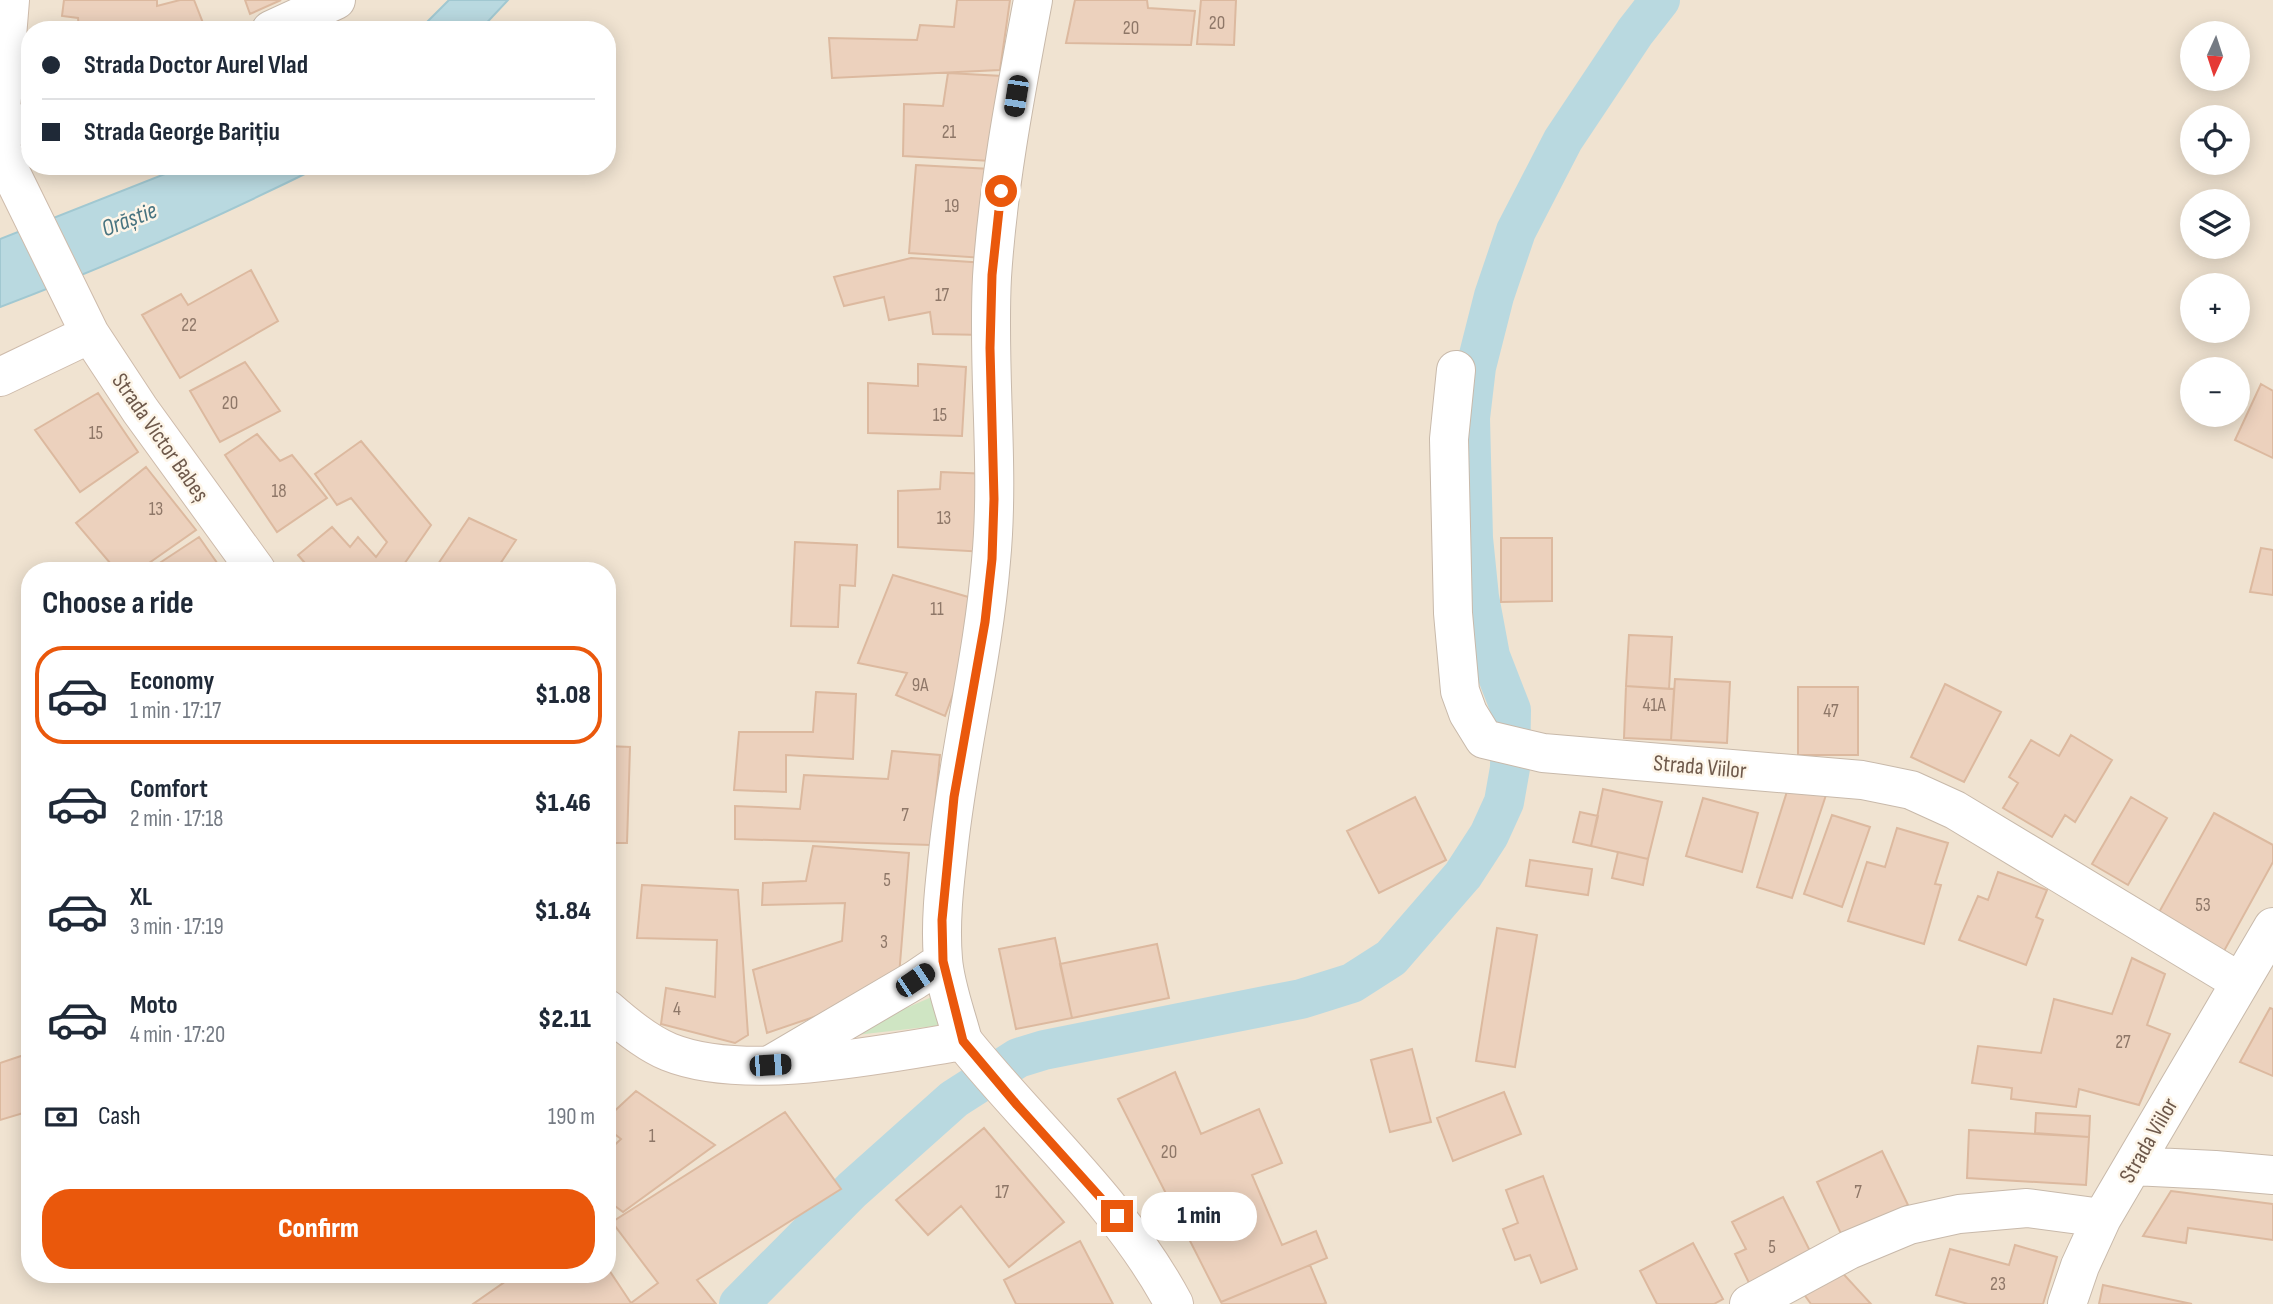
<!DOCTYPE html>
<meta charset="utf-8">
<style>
body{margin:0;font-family:"Sofia Sans Condensed",sans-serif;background:#f6f6f7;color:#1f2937;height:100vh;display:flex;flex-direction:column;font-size:26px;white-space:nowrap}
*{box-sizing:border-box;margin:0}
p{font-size:23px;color:#747a83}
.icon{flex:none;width:38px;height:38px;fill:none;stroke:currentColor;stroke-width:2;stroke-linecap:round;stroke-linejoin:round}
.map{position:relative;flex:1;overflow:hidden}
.side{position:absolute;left:21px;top:562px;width:595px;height:721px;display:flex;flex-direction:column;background:#fff;border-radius:28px;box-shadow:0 4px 18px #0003}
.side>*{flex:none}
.top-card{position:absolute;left:21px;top:21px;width:595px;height:154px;border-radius:28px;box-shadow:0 4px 18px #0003;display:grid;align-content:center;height:154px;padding:0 21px;background:#fff}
.needle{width:46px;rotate:183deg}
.buttons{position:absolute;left:2180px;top:21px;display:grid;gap:14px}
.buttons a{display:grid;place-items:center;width:70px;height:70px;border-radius:50%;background:#fff;box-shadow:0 4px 18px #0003;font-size:35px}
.end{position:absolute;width:32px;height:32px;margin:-16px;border:9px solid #ea580c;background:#fff;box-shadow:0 0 0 4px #fff}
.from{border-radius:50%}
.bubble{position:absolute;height:49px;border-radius:24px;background:#fff;box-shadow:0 4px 18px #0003;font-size:23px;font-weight:800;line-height:49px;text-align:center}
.car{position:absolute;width:21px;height:42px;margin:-21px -10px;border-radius:9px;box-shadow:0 0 5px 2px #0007;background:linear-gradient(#222 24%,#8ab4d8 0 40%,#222 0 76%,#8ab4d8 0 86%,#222 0)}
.top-card b{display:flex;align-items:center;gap:24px;height:66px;font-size:26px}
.top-card b+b{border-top:2px solid #e0e1e3}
.top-card i{width:18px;height:18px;background:#1f2937}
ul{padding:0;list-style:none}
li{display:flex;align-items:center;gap:21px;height:98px;margin:0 14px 10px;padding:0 7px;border:4px solid transparent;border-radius:28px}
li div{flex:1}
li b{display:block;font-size:26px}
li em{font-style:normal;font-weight:800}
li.active{border-color:#ea580c}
li>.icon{width:63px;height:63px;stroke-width:1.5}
h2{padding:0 21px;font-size:32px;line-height:84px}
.pay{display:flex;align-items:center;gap:18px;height:77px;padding:0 21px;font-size:26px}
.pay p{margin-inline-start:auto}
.primary-button{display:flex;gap:14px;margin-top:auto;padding:14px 21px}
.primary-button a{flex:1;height:80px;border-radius:28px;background:#ea580c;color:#fff;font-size:28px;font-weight:800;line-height:80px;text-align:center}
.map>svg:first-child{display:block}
.residential{fill:#f0e3d1;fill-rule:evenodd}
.green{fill:#cfe5c3}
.water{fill:#b9d9e0;stroke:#a1c8d1;stroke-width:2}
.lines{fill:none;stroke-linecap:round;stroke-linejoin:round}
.canal{stroke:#b9d9e0;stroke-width:40}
.building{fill:#ecd1bd;stroke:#dcb99f;stroke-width:2}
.minor-casing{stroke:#c8b9aa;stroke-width:40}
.secondary-casing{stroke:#cebbab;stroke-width:40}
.minor{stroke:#fff;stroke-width:38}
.secondary{stroke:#fff;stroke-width:38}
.route{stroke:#ea580c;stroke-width:9}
.labels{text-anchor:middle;stroke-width:5;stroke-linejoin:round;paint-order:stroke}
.number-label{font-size:19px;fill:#8e7768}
.street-label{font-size:23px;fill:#6e594b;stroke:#fdf5e8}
.water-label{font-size:24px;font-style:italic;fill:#487480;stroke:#fdf5e8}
</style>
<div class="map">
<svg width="2273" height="1304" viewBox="0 0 2273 1304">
<rect width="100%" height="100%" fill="#f9f1e2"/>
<path class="residential" d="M 0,0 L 2273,0 L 2273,1304 L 0,1304 ZM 30,30 L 607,30 L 607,166 L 30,166 ZM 2193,33 L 2238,33 L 2238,79 L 2193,79 ZM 2193,117 L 2238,117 L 2238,163 L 2193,163 ZM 2193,201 L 2238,201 L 2238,247 L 2193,247 ZM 2193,285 L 2238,285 L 2238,331 L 2193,331 ZM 2193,369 L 2238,369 L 2238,415 L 2193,415 ZM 30,570 L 607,570 L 607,1274 L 30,1274 Z"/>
<path class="green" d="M 941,993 L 952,1024 L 839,1037 Z"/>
<path class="water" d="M 449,0 L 508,0 L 480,30 L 419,30 Z
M 185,166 L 321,166 C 216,218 109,266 0,307 L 0,239 Z"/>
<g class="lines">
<path class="canal" d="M 739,1304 L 852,1190 L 954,1099 L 1018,1058 L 1044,1050 L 1301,999 L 1352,983 L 1391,958 L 1463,875 L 1489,835 L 1504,802 L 1510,768 L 1511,710 L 1490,656 L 1479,597 L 1473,538 L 1470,418 L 1476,367 L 1494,296 L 1516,231 L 1563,140 L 1635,32 L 1660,0"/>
</g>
<path class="building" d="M 64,0 L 157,0 L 157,6 L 180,0 L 194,0 L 203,23 L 194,30 L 79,30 L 78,18 L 62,16 Z
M 245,0 L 281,0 L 250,14 Z
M 957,0 L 1010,0 L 1000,70 L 832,78 L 829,38 L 917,40 L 920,25 L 954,27 Z
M 1075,0 L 1147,0 L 1148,8 L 1195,11 L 1191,45 L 1066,43 Z
M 1201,0 L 1236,0 L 1234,45 L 1197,44 Z
M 948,73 L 1002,76 L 991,161 L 903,156 L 904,104 L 943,106 Z
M 916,165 L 991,169 L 984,258 L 909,253 Z
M 911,258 L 986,263 L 985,335 L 933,334 L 930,312 L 889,320 L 884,297 L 844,306 L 834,277 Z
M 251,270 L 278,321 L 180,378 L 142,315 L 181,294 L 188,305 Z
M 245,362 L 280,411 L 220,442 L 190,391 Z
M 918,364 L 966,367 L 962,436 L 868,433 L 868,383 L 918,386 Z
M 2261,384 L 2273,391 L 2273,458 L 2235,440 Z
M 98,393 L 138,452 L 80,492 L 35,430 Z
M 257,434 L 280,461 L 292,455 L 327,498 L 277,532 L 225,455 Z
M 361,441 L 431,525 L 400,570 L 311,570 L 298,555 L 332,527 L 350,547 L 358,537 L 376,557 L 387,542 L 351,498 L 337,505 L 315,474 Z
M 146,467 L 196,530 L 139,570 L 116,570 L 76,523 Z
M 941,472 L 990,474 L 986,552 L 898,547 L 898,491 L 940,489 Z
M 469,518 L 516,540 L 496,570 L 434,570 Z
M 199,537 L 222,570 L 149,570 Z
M 1501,538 L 1552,538 L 1552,601 L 1501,602 Z
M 795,542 L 857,545 L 855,586 L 840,585 L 838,627 L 791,626 Z
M 2261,548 L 2273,550 L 2273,595 L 2250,592 Z
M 893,575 L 982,601 L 969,651 L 945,716 L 896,695 L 907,673 L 858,663 Z
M 1629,635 L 1672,637 L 1669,689 L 1626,686 Z
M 1675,679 L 1730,682 L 1727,743 L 1671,740 Z
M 1945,684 L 2001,712 L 1964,782 L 1911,757 Z
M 1626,686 L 1674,689 L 1671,740 L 1624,738 Z
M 1798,687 L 1858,687 L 1858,755 L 1798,755 Z
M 816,692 L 856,694 L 853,759 L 786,755 L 786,792 L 734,790 L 739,732 L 813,732 Z
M 2071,735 L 2112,760 L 2075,822 L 2065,815 L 2052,837 L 2003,808 L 2018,783 L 2009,777 L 2031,740 L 2059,756 Z
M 607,746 L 630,747 L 627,843 L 607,843 Z
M 892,751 L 940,755 L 931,845 L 735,839 L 735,806 L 800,809 L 804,775 L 888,779 Z
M 1789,785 L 1826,795 L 1792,898 L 1757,887 Z
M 1603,789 L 1662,802 L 1648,859 L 1591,846 Z
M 1415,797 L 1446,860 L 1379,893 L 1347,831 Z
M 2131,797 L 2167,818 L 2128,885 L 2092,864 Z
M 1703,798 L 1758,813 L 1742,872 L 1686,856 Z
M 1580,812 L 1598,816 L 1591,846 L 1573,842 Z
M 2214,813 L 2273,845 L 2273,862 L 2224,951 L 2158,914 Z
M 1832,815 L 1870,827 L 1842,907 L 1804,894 Z
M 1897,828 L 1948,843 L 1935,884 L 1941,885 L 1924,944 L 1848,921 L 1867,862 L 1885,867 Z
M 813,846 L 909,853 L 899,976 L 840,1008 L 767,1033 L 753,970 L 842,941 L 845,903 L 762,905 L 763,883 L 806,881 Z
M 1618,852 L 1648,859 L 1643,885 L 1612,878 Z
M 1530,860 L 1592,869 L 1588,895 L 1526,886 Z
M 1998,872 L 2047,890 L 2036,917 L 2043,920 L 2026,965 L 1959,940 L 1978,896 L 1988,900 Z
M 642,885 L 738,890 L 748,1035 L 735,1043 L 661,1024 L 666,988 L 715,997 L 717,940 L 637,938 Z
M 1497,928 L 1537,935 L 1515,1067 L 1476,1061 Z
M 1055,938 L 1072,1018 L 1016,1029 L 999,949 Z
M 1157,944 L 1169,998 L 1072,1018 L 1060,964 Z
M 2132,958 L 2165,974 L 2147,1025 L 2170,1034 L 2139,1105 L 2079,1089 L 2076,1107 L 2011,1099 L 2012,1088 L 1972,1083 L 1978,1046 L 2041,1053 L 2054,999 L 2112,1014 Z
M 2270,1008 L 2273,1009 L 2273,1076 L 2240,1062 Z
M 1412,1049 L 1431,1122 L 1390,1132 L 1371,1060 Z
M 30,1053 L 30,1111 L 0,1120 L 0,1063 Z
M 1175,1072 L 1201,1134 L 1259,1109 L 1282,1163 L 1252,1175 L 1282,1245 L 1316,1231 L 1327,1258 L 1221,1302 L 1118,1099 Z
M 636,1091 L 715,1145 L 623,1212 L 607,1200 L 607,1152 L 621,1139 L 607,1128 L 607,1118 Z
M 1504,1092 L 1521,1134 L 1453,1161 L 1437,1118 Z
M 785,1112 L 841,1189 L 697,1280 L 716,1304 L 473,1304 L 516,1274 L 607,1274 L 607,1267 L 631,1303 L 658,1283 L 612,1222 Z
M 2036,1113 L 2090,1116 L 2089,1137 L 2035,1133 Z
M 984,1128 L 1064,1222 L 1009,1267 L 961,1206 L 928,1235 L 896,1200 Z
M 1969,1130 L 2089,1137 L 2086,1185 L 1967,1178 Z
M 1882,1151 L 1908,1205 L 1842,1236 L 1817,1182 Z
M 1543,1176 L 1577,1269 L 1541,1283 L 1530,1255 L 1515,1260 L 1503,1229 L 1518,1223 L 1506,1190 Z
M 2171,1191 L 2273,1204 L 2273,1240 L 2188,1228 L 2186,1243 L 2143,1236 Z
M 1783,1197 L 1813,1257 L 1751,1287 L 1735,1254 L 1746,1249 L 1732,1222 Z
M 1080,1241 L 1113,1304 L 1016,1304 L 1004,1280 Z
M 1693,1243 L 1723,1299 L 1714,1304 L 1657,1304 L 1640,1271 Z
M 2015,1245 L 2057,1257 L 2043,1304 L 1968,1304 L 1936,1295 L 1950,1249 L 2009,1265 Z
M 1310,1265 L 1326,1303 L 1323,1304 L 1222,1304 L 1221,1302 Z
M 1837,1267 L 1871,1304 L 1811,1304 L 1803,1293 Z
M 2103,1285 L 2192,1304 L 2099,1304 Z"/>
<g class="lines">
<g class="minor-casing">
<path id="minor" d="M 271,30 L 336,0
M 0,132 L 30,121
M 1456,370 L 1449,439 L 1453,613 L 1460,691 L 1468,713 L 1484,739 L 1543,753 L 1862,780 L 1911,790 L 1955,810 L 2240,982
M 963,1041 C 956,1014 945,986 943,959 C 940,924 944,888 948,853 C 958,755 983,659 991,561 C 1000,467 987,371 992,277 C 998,184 1016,91 1033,0
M 770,1065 L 915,980 L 943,961
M 2133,1166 L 2215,1170 L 2273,1175
M 1749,1304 L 1849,1250 L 1909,1225 L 1959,1214 L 2027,1208 L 2102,1218
M 2067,1304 L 2080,1266 L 2102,1218 L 2273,927"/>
</g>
<g class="secondary-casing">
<path id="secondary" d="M 0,122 L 10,0
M 0,136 L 3,154 L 11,173 L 90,334 L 140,410 L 256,570
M 0,377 L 90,334
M 607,1009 C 625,1025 647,1043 669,1052 C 746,1083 882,1054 963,1041 C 1033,1128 1121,1204 1174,1304"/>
</g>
<use href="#minor" class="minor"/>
<use href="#secondary" class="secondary"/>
</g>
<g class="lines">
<path class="route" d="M 1001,191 L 992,275 L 990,348 L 994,499 L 992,559 L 985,622 L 954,797 L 942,920 L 943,961 L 963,1041 L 1017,1105 L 1117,1216"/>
</g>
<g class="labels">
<g class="number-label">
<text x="1217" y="29">20</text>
<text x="1131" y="34">20</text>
<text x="949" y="138">21</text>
<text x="952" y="212">19</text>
<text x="942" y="301">17</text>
<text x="189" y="331">22</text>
<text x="230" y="409">20</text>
<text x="940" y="421">15</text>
<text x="96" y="439">15</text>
<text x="279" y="497">18</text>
<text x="156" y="515">13</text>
<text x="944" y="524">13</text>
<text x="937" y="615">11</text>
<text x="920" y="691">9A</text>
<text x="1654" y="711">41A</text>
<text x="1831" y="717">47</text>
<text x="905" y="821">7</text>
<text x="887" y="886">5</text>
<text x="2203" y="911">53</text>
<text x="884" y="948">3</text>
<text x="677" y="1015">4</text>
<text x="2123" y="1048">27</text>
<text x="652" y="1142">1</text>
<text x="1169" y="1158">20</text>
<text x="1002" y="1198">17</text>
<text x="1858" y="1198">7</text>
<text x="1772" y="1253">5</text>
<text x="1998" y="1290">23</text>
</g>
<g class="street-label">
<text transform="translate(161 437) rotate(55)" y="8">Strada Victor Babeș</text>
<text transform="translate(1700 766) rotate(5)" y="8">Strada Viilor</text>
<text transform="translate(2148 1140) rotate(-60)" y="8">Strada Viilor</text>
</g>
<g class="water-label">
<text transform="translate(129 219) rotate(-21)" y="8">Orăștie</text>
</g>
</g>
</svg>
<div class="buttons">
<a><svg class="needle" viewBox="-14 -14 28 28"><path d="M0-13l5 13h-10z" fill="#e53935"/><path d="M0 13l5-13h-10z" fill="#747a83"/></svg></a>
<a><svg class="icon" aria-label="locate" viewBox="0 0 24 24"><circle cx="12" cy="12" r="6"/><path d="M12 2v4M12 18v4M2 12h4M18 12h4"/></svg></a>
<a><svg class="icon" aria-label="layers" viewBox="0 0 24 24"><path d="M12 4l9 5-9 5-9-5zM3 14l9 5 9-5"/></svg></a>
<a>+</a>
<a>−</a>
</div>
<i class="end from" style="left:1001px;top:191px"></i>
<i class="end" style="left:1117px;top:1216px"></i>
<div class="bubble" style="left:1141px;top:1192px;width:116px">1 min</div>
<i class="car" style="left:1016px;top:96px;rotate:189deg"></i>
<i class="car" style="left:915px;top:980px;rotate:56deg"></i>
<i class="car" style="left:770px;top:1065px;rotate:86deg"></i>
<div class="top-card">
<b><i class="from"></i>Strada Doctor Aurel Vlad</b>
<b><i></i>Strada George Barițiu</b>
</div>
<section class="side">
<h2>Choose a ride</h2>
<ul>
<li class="active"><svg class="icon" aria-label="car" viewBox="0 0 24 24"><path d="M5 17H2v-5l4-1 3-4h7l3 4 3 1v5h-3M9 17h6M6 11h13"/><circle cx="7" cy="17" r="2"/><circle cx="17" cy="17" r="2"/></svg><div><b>Economy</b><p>1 min · 17:17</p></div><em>$1.08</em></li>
<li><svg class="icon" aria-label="car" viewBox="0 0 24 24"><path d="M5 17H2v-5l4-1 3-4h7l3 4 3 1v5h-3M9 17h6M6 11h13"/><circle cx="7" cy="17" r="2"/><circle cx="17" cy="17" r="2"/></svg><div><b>Comfort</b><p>2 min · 17:18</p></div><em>$1.46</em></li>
<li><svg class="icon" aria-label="car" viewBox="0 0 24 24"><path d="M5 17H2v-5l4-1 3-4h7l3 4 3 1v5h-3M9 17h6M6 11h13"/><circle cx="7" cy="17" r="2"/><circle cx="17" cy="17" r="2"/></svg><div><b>XL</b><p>3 min · 17:19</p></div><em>$1.84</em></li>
<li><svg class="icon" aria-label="car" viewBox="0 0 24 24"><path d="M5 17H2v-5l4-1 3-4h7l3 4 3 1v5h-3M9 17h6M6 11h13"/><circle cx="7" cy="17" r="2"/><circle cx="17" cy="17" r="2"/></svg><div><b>Moto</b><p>4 min · 17:20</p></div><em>$2.11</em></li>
</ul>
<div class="pay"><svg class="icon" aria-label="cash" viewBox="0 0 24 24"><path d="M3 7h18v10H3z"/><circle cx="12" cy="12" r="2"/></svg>Cash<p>190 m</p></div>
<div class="primary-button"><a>Confirm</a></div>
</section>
</div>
